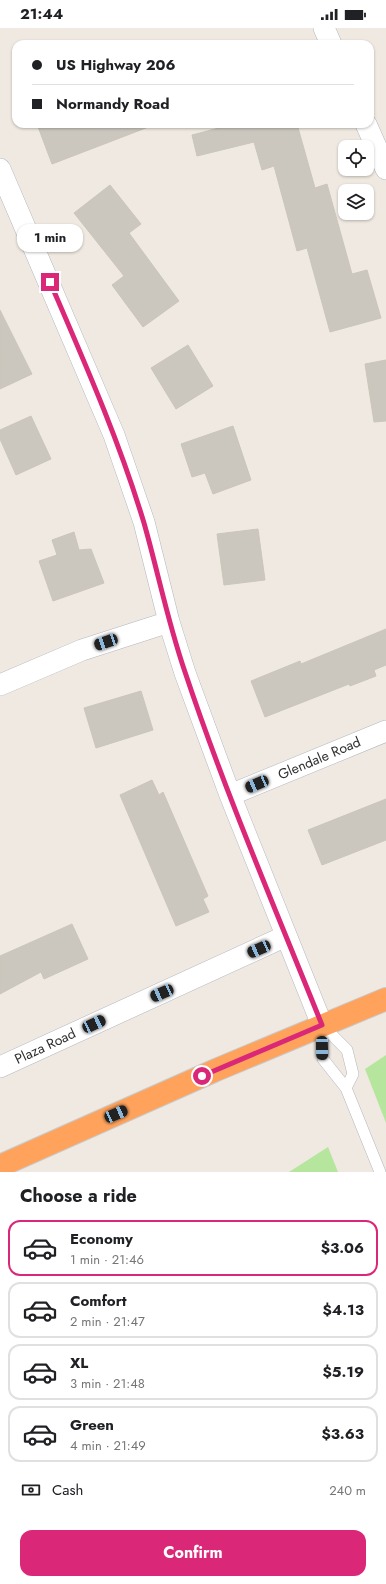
<!DOCTYPE html>
<meta charset="utf-8">
<style>
body{margin:0;font-family:Jost,sans-serif;background:#f2f2f2;color:#202124;height:100vh;display:flex;flex-direction:column;font-size:15px;white-space:nowrap}
*{box-sizing:border-box;margin:0}
p{font-size:13px;color:#757577}
.icon{flex:none;width:22px;height:22px;fill:none;stroke:currentColor;stroke-width:2;stroke-linecap:round;stroke-linejoin:round}
.map{position:relative;height:1144px;overflow:hidden}
.details{display:flex;flex-direction:column;background:#fff;flex:1}
.details>*{flex:none}
.banner{position:absolute;left:12px;top:12px;width:362px;height:88px;border-radius:12px;box-shadow:0 1px 3px #0004;display:grid;align-content:center;height:88px;padding:0 20px;background:#fff}
.fabs{position:absolute;left:338px;top:112px;display:grid;gap:8px}
.fabs a{display:grid;place-items:center;width:36px;height:36px;border-radius:8px;background:#fff;box-shadow:0 1px 3px #0004;font-size:20px}
.end{position:absolute;width:18px;height:18px;margin:-9px;border:5px solid #db2777;background:#fff;box-shadow:0 0 0 2px #fff}
.from{border-radius:50%}
.bubble{position:absolute;height:28px;border-radius:12px;background:#fff;box-shadow:0 1px 3px #0004;font-size:13px;font-weight:700;line-height:28px;text-align:center}
.car{position:absolute;width:12px;height:24px;margin:-12px -6px;border-radius:5px;box-shadow:0 0 3px 1px #0007;background:linear-gradient(#222 24%,#8ab4d8 0 40%,#222 0 76%,#8ab4d8 0 86%,#222 0)}
.banner b{display:flex;align-items:center;gap:14px;height:38px;font-size:15px}
.banner b+b{border-top:1px solid #e0e0e0}
.banner i{width:10px;height:10px;background:#202124}
ul{padding:0;list-style:none}
li{display:flex;align-items:center;gap:12px;height:56px;margin:0 8px 6px;padding:0 12px;border:2px solid #e0e0e0;border-radius:12px}
li div{flex:1}
li b{display:block;font-size:15px}
li em{font-style:normal;font-weight:700}
li.current{border-color:#db2777}
li>.icon{width:36px;height:36px;stroke-width:1.5}
h2{padding:0 20px;font-size:18px;line-height:48px}
.pay{display:flex;align-items:center;gap:10px;height:44px;padding:0 20px;font-size:15px}
.pay p{margin-inline-start:auto}
.cta{display:flex;gap:8px;margin-top:auto;padding:8px 20px}
.cta a{flex:1;height:46px;border-radius:12px;background:#db2777;color:#fff;font-size:16px;font-weight:700;line-height:46px;text-align:center}
.status{display:flex;justify-content:space-between;align-items:center;height:28px;padding:0 20px;background:#fff;direction:ltr}
.status svg{height:11px;fill:currentColor}
.map>svg:first-child{display:block}
.green{fill:#b6e59e}
.building{fill:#cbc7bf;stroke:#cbc5ba}
.lines{fill:none;stroke-linecap:round;stroke-linejoin:round}
.lane-casing{stroke:#b4b7c1;stroke-width:12}
.street-casing{stroke:#b4b7c1;stroke-width:22}
.highway-casing{stroke:#c9c9c9;stroke-width:24}
.lane{stroke:#fff;stroke-width:11}
.street{stroke:#fff;stroke-width:21}
.highway{stroke:#ffa35c;stroke-width:22}
.route{stroke:#db2777;stroke-width:5}
.labels{text-anchor:middle;stroke-width:4;stroke-linejoin:round;paint-order:stroke}
.street-label{font-size:14px;fill:#2e2e2e;stroke:#fff}
</style>
<div class="status"><b>21:44</b><svg viewBox="0 0 49 12"><path d="M0 12V9h3v3zM5 12V6h3v6zM10 12V3h3v9zM15 12V0h3v12zM26 1h20v11H26zM47 4h2v5h-2z"/></svg></div>
<div class="map">
<svg width="386" height="1144" viewBox="0 0 386 1144">
<rect width="100%" height="100%" fill="#efe9e1"/>
<path class="green" d="M 386,1027 L 386,1095 L 365,1041 Z
M 328,1119 L 338,1144 L 289,1144 Z"/>
<path class="building" d="M 37,96 L 151,96 L 151,98 L 52,136 Z
M 234,96 L 297,96 L 315,160 L 327,156 L 352,246 L 367,242 L 381,290 L 330,304 L 307,220 L 297,223 L 274,138 L 262,142 L 254,114 L 197,128 L 192,107 Z
M 110,157 L 141,196 L 129,205 L 179,273 L 143,299 L 112,257 L 124,248 L 74,185 Z
M 0,282 L 32,346 L 0,361 Z
M 188,317 L 213,358 L 176,381 L 151,340 Z
M 386,332 L 386,393 L 374,394 L 365,336 Z
M 31,388 L 51,431 L 16,447 L 0,411 L 0,402 Z
M 233,398 L 251,452 L 213,466 L 205,445 L 192,449 L 181,416 Z
M 258,501 L 265,552 L 224,557 L 217,506 Z
M 74,504 L 79,522 L 91,521 L 104,555 L 53,573 L 39,533 L 57,527 L 52,512 Z
M 386,601 L 386,637 L 374,642 L 376,648 L 350,658 L 349,656 L 265,689 L 251,653 L 300,633 L 301,636 Z
M 141,663 L 153,702 L 96,720 L 84,680 Z
M 152,752 L 159,767 L 163,764 L 208,868 L 203,871 L 209,884 L 176,898 L 120,767 Z
M 386,771 L 386,812 L 322,837 L 308,802 Z
M 72,896 L 88,931 L 44,951 L 41,944 L 0,966 L 0,928 Z"/>
<g class="lines">
<g class="lane-casing">
<path id="lane" d="M 322,997 L 323,1031 L 346,1060 L 380,1144
M 322,997 L 347,1022 L 353,1046 L 346,1060"/>
</g>
<g class="street-casing">
<path id="street" d="M 324,0 L 331,16
M 366,96 L 386,141
M 0,141 L 114,407 L 144,494 L 169,594 L 185,645 L 230,767 L 322,997
M 0,657 L 82,622 L 169,594
M 230,767 L 386,703
M 0,1039 L 286,908"/>
</g>
<g class="highway-casing">
<path id="highway" d="M 0,1138 L 216,1042 L 386,971"/>
</g>
<use href="#lane" class="lane"/>
<use href="#street" class="street"/>
<use href="#highway" class="highway"/>
</g>
<g class="lines">
<path class="route" d="M 50,254 C 84,333 119,412 144,495 C 158,544 168,595 185,644 C 225,764 275,880 322,997 L 202,1048"/>
</g>
<g class="labels">
<g class="street-label">
<text transform="translate(319 730) rotate(-23)" y="5">Glendale Road</text>
<text transform="translate(45 1018) rotate(-25)" y="5">Plaza Road</text>
</g>
</g>
</svg>
<div class="fabs">
<a><svg class="icon" aria-label="locate" viewBox="0 0 24 24"><circle cx="12" cy="12" r="6"/><path d="M12 2v4M12 18v4M2 12h4M18 12h4"/></svg></a>
<a><svg class="icon" aria-label="layers" viewBox="0 0 24 24"><path d="M12 4l9 5-9 5-9-5zM3 14l9 5 9-5"/></svg></a>
</div>
<i class="end from" style="left:202px;top:1048px"></i>
<i class="end" style="left:50px;top:254px"></i>
<div class="bubble" style="left:17px;top:196px;width:66px">1 min</div>
<i class="car" style="left:106px;top:614px;rotate:251deg"></i>
<i class="car" style="left:257px;top:756px;rotate:247deg"></i>
<i class="car" style="left:259px;top:921px;rotate:246deg"></i>
<i class="car" style="left:162px;top:965px;rotate:246deg"></i>
<i class="car" style="left:94px;top:996px;rotate:65deg"></i>
<i class="car" style="left:322px;top:1020px;rotate:179deg"></i>
<i class="car" style="left:116px;top:1086px;rotate:66deg"></i>
<div class="banner">
<b><i class="from"></i>US Highway 206</b>
<b><i></i>Normandy Road</b>
</div>
</div>
<section class="details">
<h2>Choose a ride</h2>
<ul>
<li class="current"><svg class="icon" aria-label="car" viewBox="0 0 24 24"><path d="M5 17H2v-5l4-1 3-4h7l3 4 3 1v5h-3M9 17h6M6 11h13"/><circle cx="7" cy="17" r="2"/><circle cx="17" cy="17" r="2"/></svg><div><b>Economy</b><p>1 min · 21:46</p></div><em>$3.06</em></li>
<li><svg class="icon" aria-label="car" viewBox="0 0 24 24"><path d="M5 17H2v-5l4-1 3-4h7l3 4 3 1v5h-3M9 17h6M6 11h13"/><circle cx="7" cy="17" r="2"/><circle cx="17" cy="17" r="2"/></svg><div><b>Comfort</b><p>2 min · 21:47</p></div><em>$4.13</em></li>
<li><svg class="icon" aria-label="car" viewBox="0 0 24 24"><path d="M5 17H2v-5l4-1 3-4h7l3 4 3 1v5h-3M9 17h6M6 11h13"/><circle cx="7" cy="17" r="2"/><circle cx="17" cy="17" r="2"/></svg><div><b>XL</b><p>3 min · 21:48</p></div><em>$5.19</em></li>
<li><svg class="icon" aria-label="car" viewBox="0 0 24 24"><path d="M5 17H2v-5l4-1 3-4h7l3 4 3 1v5h-3M9 17h6M6 11h13"/><circle cx="7" cy="17" r="2"/><circle cx="17" cy="17" r="2"/></svg><div><b>Green</b><p>4 min · 21:49</p></div><em>$3.63</em></li>
</ul>
<div class="pay"><svg class="icon" aria-label="cash" viewBox="0 0 24 24"><path d="M3 7h18v10H3z"/><circle cx="12" cy="12" r="2"/></svg>Cash<p>240 m</p></div>
<div class="cta"><a>Confirm</a></div>
</section>
